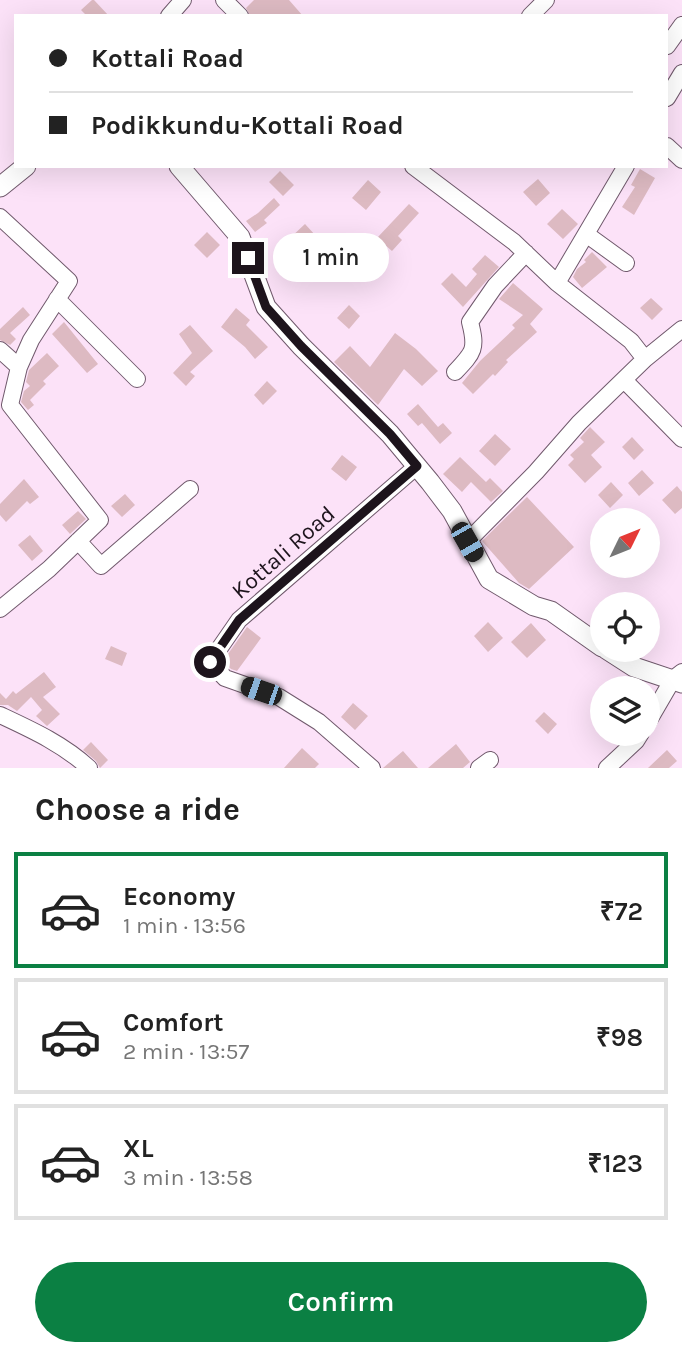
<!DOCTYPE html>
<meta charset="utf-8">
<style>
body{margin:0;font-family:Karla,sans-serif;background:#f2f2f2;color:#222;height:100vh;display:flex;flex-direction:column;font-size:26px;white-space:nowrap}
*{box-sizing:border-box;margin:0}
p{font-size:23px;color:#767676}
.icon{flex:none;width:38px;height:38px;fill:none;stroke:currentColor;stroke-width:2;stroke-linecap:round;stroke-linejoin:round}
.map{position:relative;height:768px;overflow:hidden}
.drawer{display:flex;flex-direction:column;background:#fff;flex:1}
.drawer>*{flex:none}
.guide{position:absolute;left:14px;top:14px;width:654px;height:154px;border-radius:0px;box-shadow:0 7px 28px #0002;display:grid;align-content:center;height:154px;padding:0 35px;background:#fff}
.needle{width:46px;rotate:47deg}
.tools{position:absolute;left:590px;top:508px;display:grid;gap:14px}
.tools a{display:grid;place-items:center;width:70px;height:70px;border-radius:50%;background:#fff;box-shadow:0 7px 28px #0002;font-size:35px}
.end{position:absolute;width:32px;height:32px;margin:-16px;border:9px solid #1d141c;background:#fff;box-shadow:0 0 0 4px #fff}
.from{border-radius:50%}
.bubble{position:absolute;height:49px;border-radius:24px;background:#fff;box-shadow:0 7px 28px #0002;font-size:23px;font-weight:600;line-height:49px;text-align:center}
.car{position:absolute;width:21px;height:42px;margin:-21px -10px;border-radius:9px;box-shadow:0 0 5px 2px #0007;background:linear-gradient(#222 24%,#8ab4d8 0 40%,#222 0 76%,#8ab4d8 0 86%,#222 0)}
.guide b{display:flex;align-items:center;gap:24px;height:66px;font-size:26px}
.guide b+b{border-top:2px solid #e0e0e0}
.guide i{width:18px;height:18px;background:#222}
ul{padding:0;list-style:none}
li{display:flex;align-items:center;gap:21px;height:116px;margin:0 14px 10px;padding:0 21px;border:4px solid #e0e0e0;border-radius:0px}
li div{flex:1}
li b{display:block;font-size:26px}
li em{font-style:normal;font-weight:600}
li.active{border-color:#0b8043}
li>.icon{width:63px;height:63px;stroke-width:1.5}
h2{padding:0 35px;font-size:32px;line-height:84px}
.action{display:flex;gap:14px;margin-top:auto;padding:14px 35px}
.action a{flex:1;height:80px;border-radius:42px;background:#0b8043;color:#fff;font-size:28px;font-weight:600;line-height:80px;text-align:center}
.map>svg:first-child{display:block}
.building{fill:#ddbac2}
.lines{fill:none;stroke-linecap:round;stroke-linejoin:round}
.minor-casing{stroke:#70596c;stroke-width:18}
.major-casing{stroke:#70596c;stroke-width:21}
.minor{stroke:#fff;stroke-width:16}
.major{stroke:#fff;stroke-width:19}
.route{stroke:#1d141c;stroke-width:9}
.labels{text-anchor:middle;stroke-width:6;stroke-linejoin:round;paint-order:stroke}
.street-label{font-size:23px;fill:#1d141c;stroke:#fce2f8}
</style>
<div class="map">
<svg width="682" height="768" viewBox="0 0 682 768">
<rect width="100%" height="100%" fill="#fce2f8"/>
<path class="building" d="M 92,0 L 94,0 L 109,16 L 87,16 L 81,10 Z
M 254,0 L 289,0 L 303,16 L 250,16 L 246,8 Z
M 640,169 L 655,178 L 634,215 L 622,207 L 635,187 L 631,185 Z
M 280,171 L 294,185 L 283,196 L 269,182 Z
M 538,179 L 550,193 L 536,206 L 523,192 Z
M 368,180 L 381,192 L 366,210 L 352,198 Z
M 274,198 L 280,205 L 264,220 L 267,223 L 255,232 L 246,221 L 258,213 Z
M 409,204 L 419,213 L 398,236 L 402,240 L 392,251 L 377,238 Z
M 562,209 L 578,224 L 563,239 L 547,224 Z
M 305,224 L 316,236 L 302,250 L 290,238 Z
M 207,232 L 220,245 L 207,258 L 194,245 Z
M 592,252 L 607,267 L 582,288 L 573,277 L 577,269 L 586,262 L 584,260 Z
M 485,255 L 499,267 L 463,307 L 441,284 L 452,273 L 466,287 L 477,274 L 472,269 Z
M 513,283 L 543,309 L 530,324 L 537,332 L 506,360 L 508,362 L 495,376 L 493,374 L 473,394 L 462,383 L 480,361 L 515,328 L 512,325 L 523,315 L 499,299 Z
M 651,298 L 663,309 L 652,320 L 640,308 Z
M 349,305 L 360,316 L 349,329 L 337,318 Z
M 23,307 L 30,315 L 10,333 L 16,339 L 10,345 L 0,340 L 0,329 Z
M 236,308 L 250,320 L 246,325 L 268,347 L 255,359 L 245,347 L 221,327 Z
M 64,322 L 98,364 L 87,373 L 52,334 Z
M 190,325 L 213,351 L 190,372 L 195,376 L 186,386 L 173,373 L 192,353 L 179,334 Z
M 395,333 L 416,349 L 438,371 L 422,386 L 404,369 L 378,405 L 334,362 L 350,346 L 370,367 Z
M 47,353 L 59,366 L 43,381 L 46,384 L 30,400 L 34,405 L 28,410 L 21,402 L 24,391 L 30,386 L 26,382 L 29,370 Z
M 267,381 L 277,391 L 263,405 L 254,395 Z
M 418,404 L 438,427 L 443,423 L 452,433 L 440,444 L 422,423 L 418,426 L 407,414 Z
M 590,427 L 605,442 L 591,455 L 602,467 L 585,483 L 568,465 L 574,459 L 570,455 L 584,442 L 580,438 Z
M 495,434 L 511,449 L 495,466 L 479,451 Z
M 632,437 L 644,450 L 634,460 L 622,447 Z
M 342,455 L 357,467 L 346,481 L 331,469 Z
M 460,457 L 486,482 L 490,478 L 503,491 L 491,502 L 471,482 L 462,492 L 443,474 Z
M 642,470 L 654,483 L 639,496 L 628,483 Z
M 24,479 L 39,497 L 30,504 L 27,501 L 6,522 L 0,515 L 0,504 Z
M 611,482 L 623,495 L 610,508 L 598,495 Z
M 677,486 L 682,492 L 682,508 L 675,514 L 662,500 Z
M 125,494 L 135,505 L 122,517 L 111,506 Z
M 527,497 L 574,547 L 529,589 L 519,583 L 482,541 Z
M 78,511 L 86,519 L 70,534 L 62,525 Z
M 30,535 L 43,551 L 32,561 L 18,545 Z
M 488,622 L 503,638 L 488,652 L 474,636 Z
M 531,623 L 546,640 L 527,658 L 511,642 Z
M 247,627 L 261,638 L 237,671 L 231,669 L 223,661 Z
M 111,646 L 127,653 L 122,666 L 105,659 Z
M 44,672 L 56,687 L 43,697 L 60,714 L 47,726 L 36,716 L 42,710 L 31,697 L 17,711 L 8,705 L 0,705 L 0,693 L 6,699 L 13,691 L 16,694 Z
M 353,703 L 368,716 L 355,730 L 341,717 Z
M 544,712 L 557,724 L 548,734 L 535,721 Z
M 91,742 L 108,760 L 100,768 L 96,761 L 83,750 Z
M 456,744 L 470,762 L 463,768 L 428,768 Z
M 302,748 L 319,764 L 315,768 L 284,768 Z
M 667,750 L 677,761 L 669,768 L 648,768 Z
M 403,751 L 418,768 L 383,768 Z"/>
<g class="lines">
<g class="minor-casing">
<path id="minor" d="M 224,0 L 240,16
M 169,16 L 183,0
M 530,16 L 546,0
M 667,46 L 682,25
M 667,98 L 682,73
M 667,146 L 682,160
M 413,166 L 514,242 L 557,283 L 631,341 L 645,359 L 579,423 L 536,472 L 467,542
M 0,217 L 69,281 L 31,340 L 19,367 L 10,405 L 100,520 L 49,569 L 0,609
M 586,234 L 626,263
M 557,283 L 626,166
M 57,299 L 137,379
M 0,350 L 19,367
M 645,359 L 682,329
M 455,372 C 474,352 477,349 470,322 L 495,286 L 526,253
M 624,380 L 682,439
M 78,541 L 101,566 L 190,489
M 0,715 C 32,730 63,744 89,768
M 648,722 L 673,679 L 682,672
M 372,768 L 319,722 L 279,697 L 225,678 L 210,662 L 239,620 L 417,466
M 479,768 L 490,760
M 607,768 L 636,741 L 641,733"/>
</g>
<g class="major-casing">
<path id="major" d="M 179,166 L 240,237 L 266,307 L 301,346 L 390,434 L 430,482 L 452,511 L 489,579 L 534,606 L 551,611 L 602,647
M 0,187 L 26,166
M 606,649 L 634,667 L 682,683"/>
</g>
<use href="#minor" class="minor"/>
<use href="#major" class="major"/>
</g>
<g class="lines">
<path class="route" d="M 210,662 L 239,620 L 417,466 L 390,434 L 301,346 L 266,307 L 248,258"/>
</g>
<g class="labels">
<g class="street-label">
<text transform="translate(283 552) rotate(-41)" y="8">Kottali Road</text>
</g>
</g>
</svg>
<div class="tools">
<a><svg class="needle" viewBox="-14 -14 28 28"><path d="M0-13l5 13h-10z" fill="#e53935"/><path d="M0 13l5-13h-10z" fill="#767676"/></svg></a>
<a><svg class="icon" aria-label="locate" viewBox="0 0 24 24"><circle cx="12" cy="12" r="6"/><path d="M12 2v4M12 18v4M2 12h4M18 12h4"/></svg></a>
<a><svg class="icon" aria-label="layers" viewBox="0 0 24 24"><path d="M12 4l9 5-9 5-9-5zM3 14l9 5 9-5"/></svg></a>
</div>
<i class="end from" style="left:210px;top:662px"></i>
<i class="end" style="left:248px;top:258px"></i>
<div class="bubble" style="left:273px;top:233px;width:116px">1 min</div>
<i class="car" style="left:467px;top:542px;rotate:150deg"></i>
<i class="car" style="left:261px;top:691px;rotate:289deg"></i>
<div class="guide">
<b><i class="from"></i>Kottali Road</b>
<b><i></i>Podikkundu-Kottali Road</b>
</div>
</div>
<section class="drawer">
<h2>Choose a ride</h2>
<ul>
<li class="active"><svg class="icon" aria-label="car" viewBox="0 0 24 24"><path d="M5 17H2v-5l4-1 3-4h7l3 4 3 1v5h-3M9 17h6M6 11h13"/><circle cx="7" cy="17" r="2"/><circle cx="17" cy="17" r="2"/></svg><div><b>Economy</b><p>1 min · 13:56</p></div><em>₹72</em></li>
<li><svg class="icon" aria-label="car" viewBox="0 0 24 24"><path d="M5 17H2v-5l4-1 3-4h7l3 4 3 1v5h-3M9 17h6M6 11h13"/><circle cx="7" cy="17" r="2"/><circle cx="17" cy="17" r="2"/></svg><div><b>Comfort</b><p>2 min · 13:57</p></div><em>₹98</em></li>
<li><svg class="icon" aria-label="car" viewBox="0 0 24 24"><path d="M5 17H2v-5l4-1 3-4h7l3 4 3 1v5h-3M9 17h6M6 11h13"/><circle cx="7" cy="17" r="2"/><circle cx="17" cy="17" r="2"/></svg><div><b>XL</b><p>3 min · 13:58</p></div><em>₹123</em></li>
</ul>
<div class="action"><a>Confirm</a></div>
</section>
